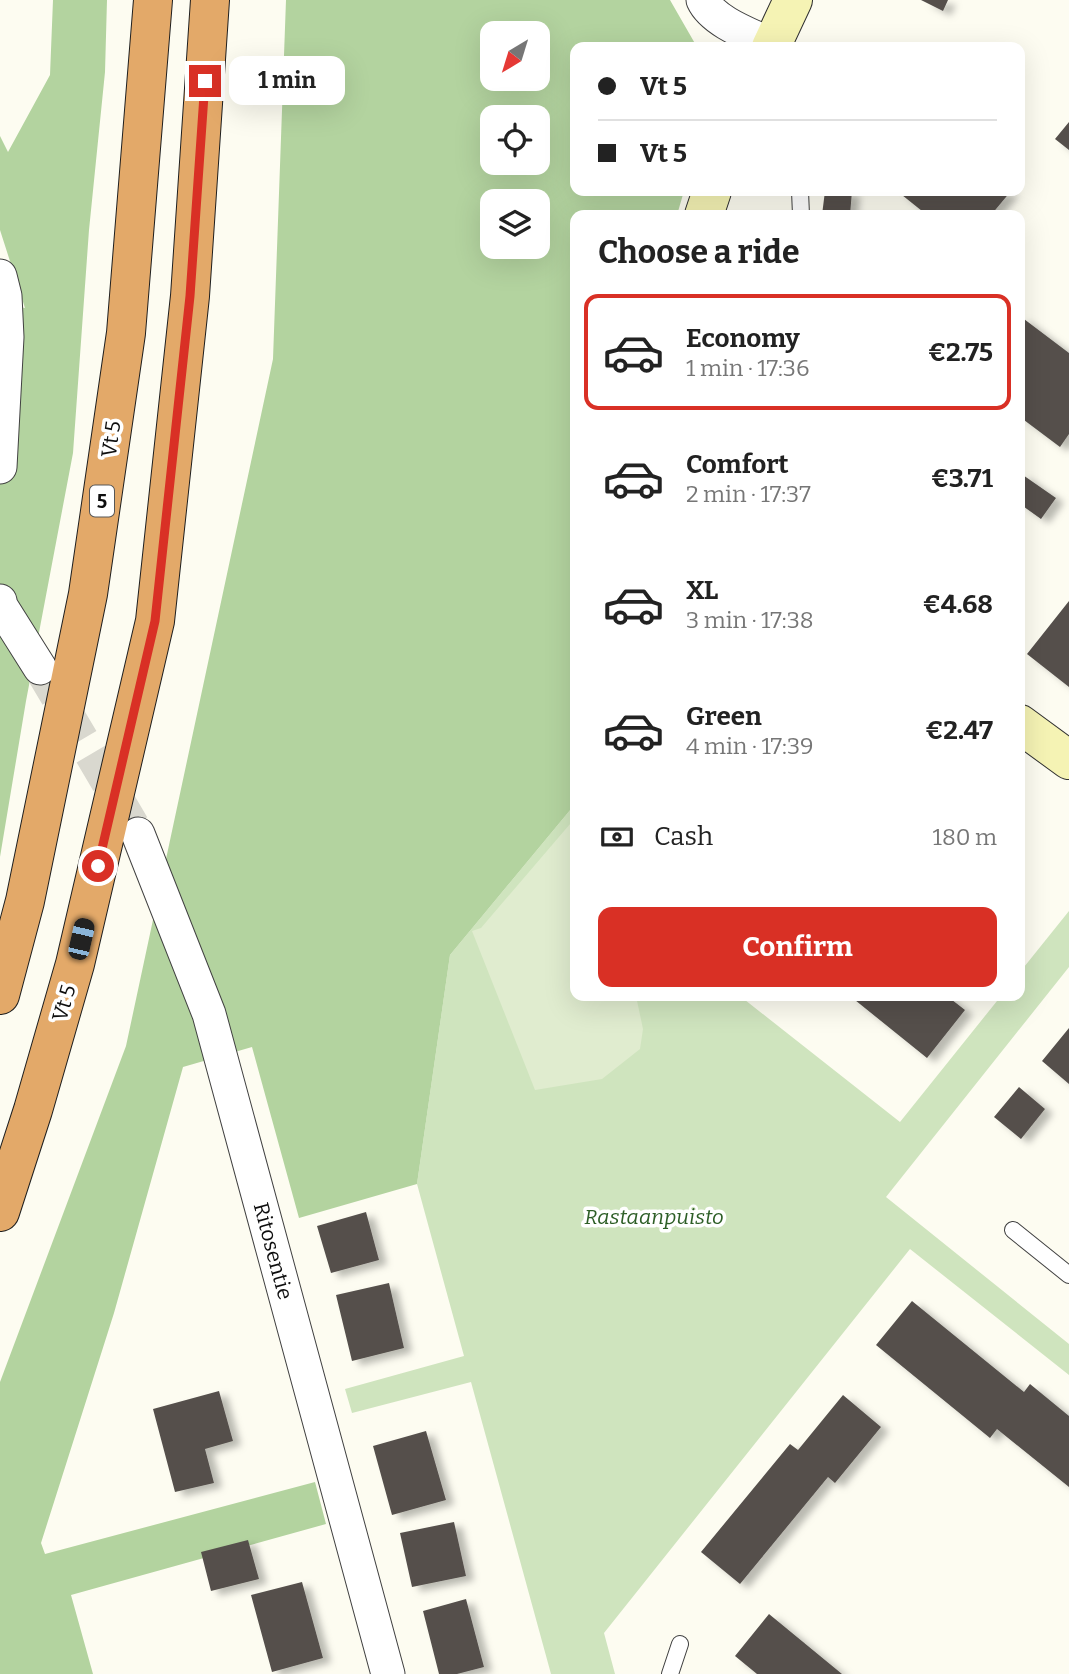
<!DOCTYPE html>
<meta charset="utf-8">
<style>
body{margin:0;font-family:Bitter,serif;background:#f2f2f2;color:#222;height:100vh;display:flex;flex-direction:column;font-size:26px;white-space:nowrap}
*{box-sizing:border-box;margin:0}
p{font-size:23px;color:#767676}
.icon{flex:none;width:38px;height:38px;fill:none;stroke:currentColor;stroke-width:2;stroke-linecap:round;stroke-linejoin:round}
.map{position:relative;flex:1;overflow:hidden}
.details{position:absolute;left:570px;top:210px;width:455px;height:791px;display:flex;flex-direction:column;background:#fff;border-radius:14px;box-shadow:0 7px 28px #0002}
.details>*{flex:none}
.banner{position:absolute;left:570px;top:42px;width:455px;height:154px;border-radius:14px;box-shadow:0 7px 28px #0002;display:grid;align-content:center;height:154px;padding:0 28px;background:#fff}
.needle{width:46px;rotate:218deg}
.tools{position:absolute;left:480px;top:21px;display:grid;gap:14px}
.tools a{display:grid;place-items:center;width:70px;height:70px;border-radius:14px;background:#fff;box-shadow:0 7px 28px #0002;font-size:35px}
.end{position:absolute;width:32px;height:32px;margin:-16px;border:9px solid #d93025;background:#fff;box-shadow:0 0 0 4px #fff}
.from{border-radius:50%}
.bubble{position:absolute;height:49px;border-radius:14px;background:#fff;box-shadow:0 7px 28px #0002;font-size:23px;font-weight:700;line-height:49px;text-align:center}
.car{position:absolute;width:21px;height:42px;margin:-21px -10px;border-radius:9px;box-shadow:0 0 5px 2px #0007;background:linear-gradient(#222 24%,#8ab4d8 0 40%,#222 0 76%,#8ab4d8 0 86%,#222 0)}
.banner b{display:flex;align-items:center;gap:24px;height:66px;font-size:26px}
.banner b+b{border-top:2px solid #e0e0e0}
.banner i{width:18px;height:18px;background:#222}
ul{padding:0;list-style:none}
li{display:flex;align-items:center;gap:21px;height:116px;margin:0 14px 10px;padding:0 14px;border:4px solid transparent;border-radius:14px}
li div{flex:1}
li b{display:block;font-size:26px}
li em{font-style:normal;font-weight:700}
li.active{border-color:#d93025}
li>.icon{width:63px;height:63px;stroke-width:1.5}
h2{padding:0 28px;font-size:32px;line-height:84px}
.pay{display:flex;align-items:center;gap:18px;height:77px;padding:0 28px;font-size:26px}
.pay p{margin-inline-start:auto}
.cta{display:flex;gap:14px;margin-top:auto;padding:14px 28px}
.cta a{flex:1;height:80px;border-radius:14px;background:#d93025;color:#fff;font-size:28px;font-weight:700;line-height:80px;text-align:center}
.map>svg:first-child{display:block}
.green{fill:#cfe4be}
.forest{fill:#b3d39f;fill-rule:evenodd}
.pitch{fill:#e0eccf}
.building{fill:#55504c;filter:url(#shadow)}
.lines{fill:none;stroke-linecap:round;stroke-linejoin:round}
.street-tunnel{stroke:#d9d8cf;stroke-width:33;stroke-dasharray:33 17;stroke-linecap:butt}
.lane-casing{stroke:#414141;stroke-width:18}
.street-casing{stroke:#414141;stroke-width:35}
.secondary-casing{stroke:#303030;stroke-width:40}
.highway-casing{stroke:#1f1f1f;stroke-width:40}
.lane{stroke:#fff;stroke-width:16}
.street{stroke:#fff;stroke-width:33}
.secondary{stroke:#f5f3b4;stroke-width:38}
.highway{stroke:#e3a969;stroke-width:38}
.route{stroke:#d93025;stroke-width:9}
.labels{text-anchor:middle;stroke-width:7;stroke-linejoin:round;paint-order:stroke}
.shield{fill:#fff;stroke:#565656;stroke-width:2}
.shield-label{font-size:19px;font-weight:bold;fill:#0e0e0e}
.street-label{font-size:21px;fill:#0e0e0e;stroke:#fff}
.park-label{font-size:21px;font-style:italic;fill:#2d5e26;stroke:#fff}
</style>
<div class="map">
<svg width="1069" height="1674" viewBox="0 0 1069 1674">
<defs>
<filter id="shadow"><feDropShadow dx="8" dy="4.5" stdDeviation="3.5" flood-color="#0004"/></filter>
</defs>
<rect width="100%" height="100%" fill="#fdfcf1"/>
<path class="green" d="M 576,803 L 576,996 L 740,996 L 900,1122 L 1001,996 L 1020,996 L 1020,972 L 1069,911 L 1069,967 L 886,1197 L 1069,1344 L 1069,1375 L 910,1249 L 604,1633 L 615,1674 L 551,1674 L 471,1382 L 352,1413 L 345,1389 L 464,1356 L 417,1184 L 450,955 Z"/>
<path class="forest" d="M 53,0 L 107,0 L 105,72 L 89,230 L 73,453 L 26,701 L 0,857 L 0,303 L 25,308 L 0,230 L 0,136 L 8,152 L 50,75 Z
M 286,0 L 670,0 L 697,47 L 576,47 L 576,191 L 684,191 L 677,215 L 576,215 L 576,803 L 450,955 L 417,1184 L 299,1218 L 252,1047 L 183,1067 L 114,1313 L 41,1543 L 45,1554 L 315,1482 L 326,1524 L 71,1595 L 93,1674 L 0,1674 L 0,1382 L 126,1046 L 273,359 ZM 492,33 L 537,33 L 537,79 L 492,79 ZM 492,117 L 537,117 L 537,163 L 492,163 ZM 492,201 L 537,201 L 537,247 L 492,247 Z"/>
<path class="pitch" d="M 576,817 L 576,996 L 636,996 L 643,1029 L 640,1049 L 602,1079 L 535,1090 L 472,931 L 481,928 Z"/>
<path class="building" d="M 921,0 L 948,0 L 943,11 Z
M 1069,122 L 1069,150 L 1055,139 Z
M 825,191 L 852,191 L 850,215 L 822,215 Z
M 897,191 L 1011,191 L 991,215 L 927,215 Z
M 1020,316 L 1069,353 L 1069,434 L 1060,447 L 1020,417 Z
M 1020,473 L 1056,498 L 1041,519 L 1020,504 Z
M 1069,601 L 1069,687 L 1027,654 Z
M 850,996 L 947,996 L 965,1010 L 927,1058 Z
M 1069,1028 L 1069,1084 L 1042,1061 Z
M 1019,1087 L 1045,1109 L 1021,1139 L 994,1117 Z
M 366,1212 L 379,1260 L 331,1273 L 317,1226 Z
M 389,1283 L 404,1348 L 352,1361 L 336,1295 Z
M 912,1301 L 1024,1392 L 1030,1384 L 1069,1416 L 1069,1487 L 997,1429 L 990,1438 L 876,1345 Z
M 219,1391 L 233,1441 L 205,1449 L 214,1483 L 175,1492 L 153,1409 Z
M 843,1395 L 881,1427 L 835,1483 L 828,1477 L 740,1584 L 701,1552 L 790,1444 L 798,1450 Z
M 426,1431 L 446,1500 L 392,1515 L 373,1446 Z
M 454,1522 L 466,1576 L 412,1587 L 400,1533 Z
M 248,1540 L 259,1579 L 211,1591 L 201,1552 Z
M 302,1582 L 323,1658 L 272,1672 L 251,1595 Z
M 466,1599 L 484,1667 L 457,1674 L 439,1674 L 423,1611 Z
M 769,1614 L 842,1674 L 757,1674 L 735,1656 Z"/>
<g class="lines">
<path class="street-tunnel" d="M 40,668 L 138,834"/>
<g class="lane-casing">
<path id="lane" d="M 800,191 L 801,215
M 1013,1230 L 1069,1275
M 670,1674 L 680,1644"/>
</g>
<g class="street-casing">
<path id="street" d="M 703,0 C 713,22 751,35 772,45
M 0,276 L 5,296 L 7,337 L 0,467
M 0,601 L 1,606 L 40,668
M 138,834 L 209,1014 L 388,1674"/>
</g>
<g class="secondary-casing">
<path id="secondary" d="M 771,47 L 793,0
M 704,215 L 712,191
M 1020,724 L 1069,760"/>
</g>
<g class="highway-casing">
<path id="highway" d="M 0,995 L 25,901 L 88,594 L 126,333 L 153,0
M 0,1212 L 33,1110 L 75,964 L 155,621 L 190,296 L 210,0"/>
</g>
<use href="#lane" class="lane"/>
<use href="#street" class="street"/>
<use href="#secondary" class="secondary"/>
<use href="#highway" class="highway"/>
</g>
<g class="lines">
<path class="route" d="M 98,866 L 155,621 L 190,296 L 205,81"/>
</g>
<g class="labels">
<rect class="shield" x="90" y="485.5" width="24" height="31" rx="5"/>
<g class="shield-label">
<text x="102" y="508">5</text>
</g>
<g class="street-label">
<text transform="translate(111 439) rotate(-82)" y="7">Vt 5</text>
<text transform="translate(64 1003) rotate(-74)" y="7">Vt 5</text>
<text transform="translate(273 1251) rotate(75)" y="7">Ritosentie</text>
</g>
<g class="park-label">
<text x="654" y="1224">Rastaanpuisto</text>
</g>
</g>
</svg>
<div class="tools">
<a><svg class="needle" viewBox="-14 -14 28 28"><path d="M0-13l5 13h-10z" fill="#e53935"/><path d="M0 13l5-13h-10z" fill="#767676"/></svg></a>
<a><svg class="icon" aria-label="locate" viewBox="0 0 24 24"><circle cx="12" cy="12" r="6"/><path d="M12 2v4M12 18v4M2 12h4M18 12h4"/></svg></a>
<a><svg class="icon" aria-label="layers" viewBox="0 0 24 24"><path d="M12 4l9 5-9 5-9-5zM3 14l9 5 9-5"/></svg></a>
</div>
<i class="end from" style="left:98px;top:866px"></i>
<i class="end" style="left:205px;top:81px"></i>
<div class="bubble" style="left:229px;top:56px;width:116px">1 min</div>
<i class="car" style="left:81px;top:939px;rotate:13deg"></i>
<div class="banner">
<b><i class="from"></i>Vt 5</b>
<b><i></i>Vt 5</b>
</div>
<section class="details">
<h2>Choose a ride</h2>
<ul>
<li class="active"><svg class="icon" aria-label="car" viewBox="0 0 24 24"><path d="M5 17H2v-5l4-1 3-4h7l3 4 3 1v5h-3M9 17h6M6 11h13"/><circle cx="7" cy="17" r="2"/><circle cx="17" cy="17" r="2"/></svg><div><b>Economy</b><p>1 min · 17:36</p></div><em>€2.75</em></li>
<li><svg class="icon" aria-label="car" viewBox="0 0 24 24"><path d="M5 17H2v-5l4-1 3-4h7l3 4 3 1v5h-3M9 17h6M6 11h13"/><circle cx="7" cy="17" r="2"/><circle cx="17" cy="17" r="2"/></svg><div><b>Comfort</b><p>2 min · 17:37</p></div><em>€3.71</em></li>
<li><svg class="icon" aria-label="car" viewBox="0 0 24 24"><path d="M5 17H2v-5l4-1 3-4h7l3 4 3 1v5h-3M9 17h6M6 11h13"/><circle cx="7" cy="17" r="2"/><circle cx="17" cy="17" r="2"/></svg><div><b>XL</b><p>3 min · 17:38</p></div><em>€4.68</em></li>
<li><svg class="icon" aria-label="car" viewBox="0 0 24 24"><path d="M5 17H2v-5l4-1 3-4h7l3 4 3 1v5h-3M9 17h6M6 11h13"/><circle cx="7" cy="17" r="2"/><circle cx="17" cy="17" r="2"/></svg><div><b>Green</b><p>4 min · 17:39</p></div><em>€2.47</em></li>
</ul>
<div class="pay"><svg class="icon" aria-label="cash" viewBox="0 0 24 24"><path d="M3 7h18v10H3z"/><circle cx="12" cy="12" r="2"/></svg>Cash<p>180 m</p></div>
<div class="cta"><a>Confirm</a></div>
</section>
</div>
